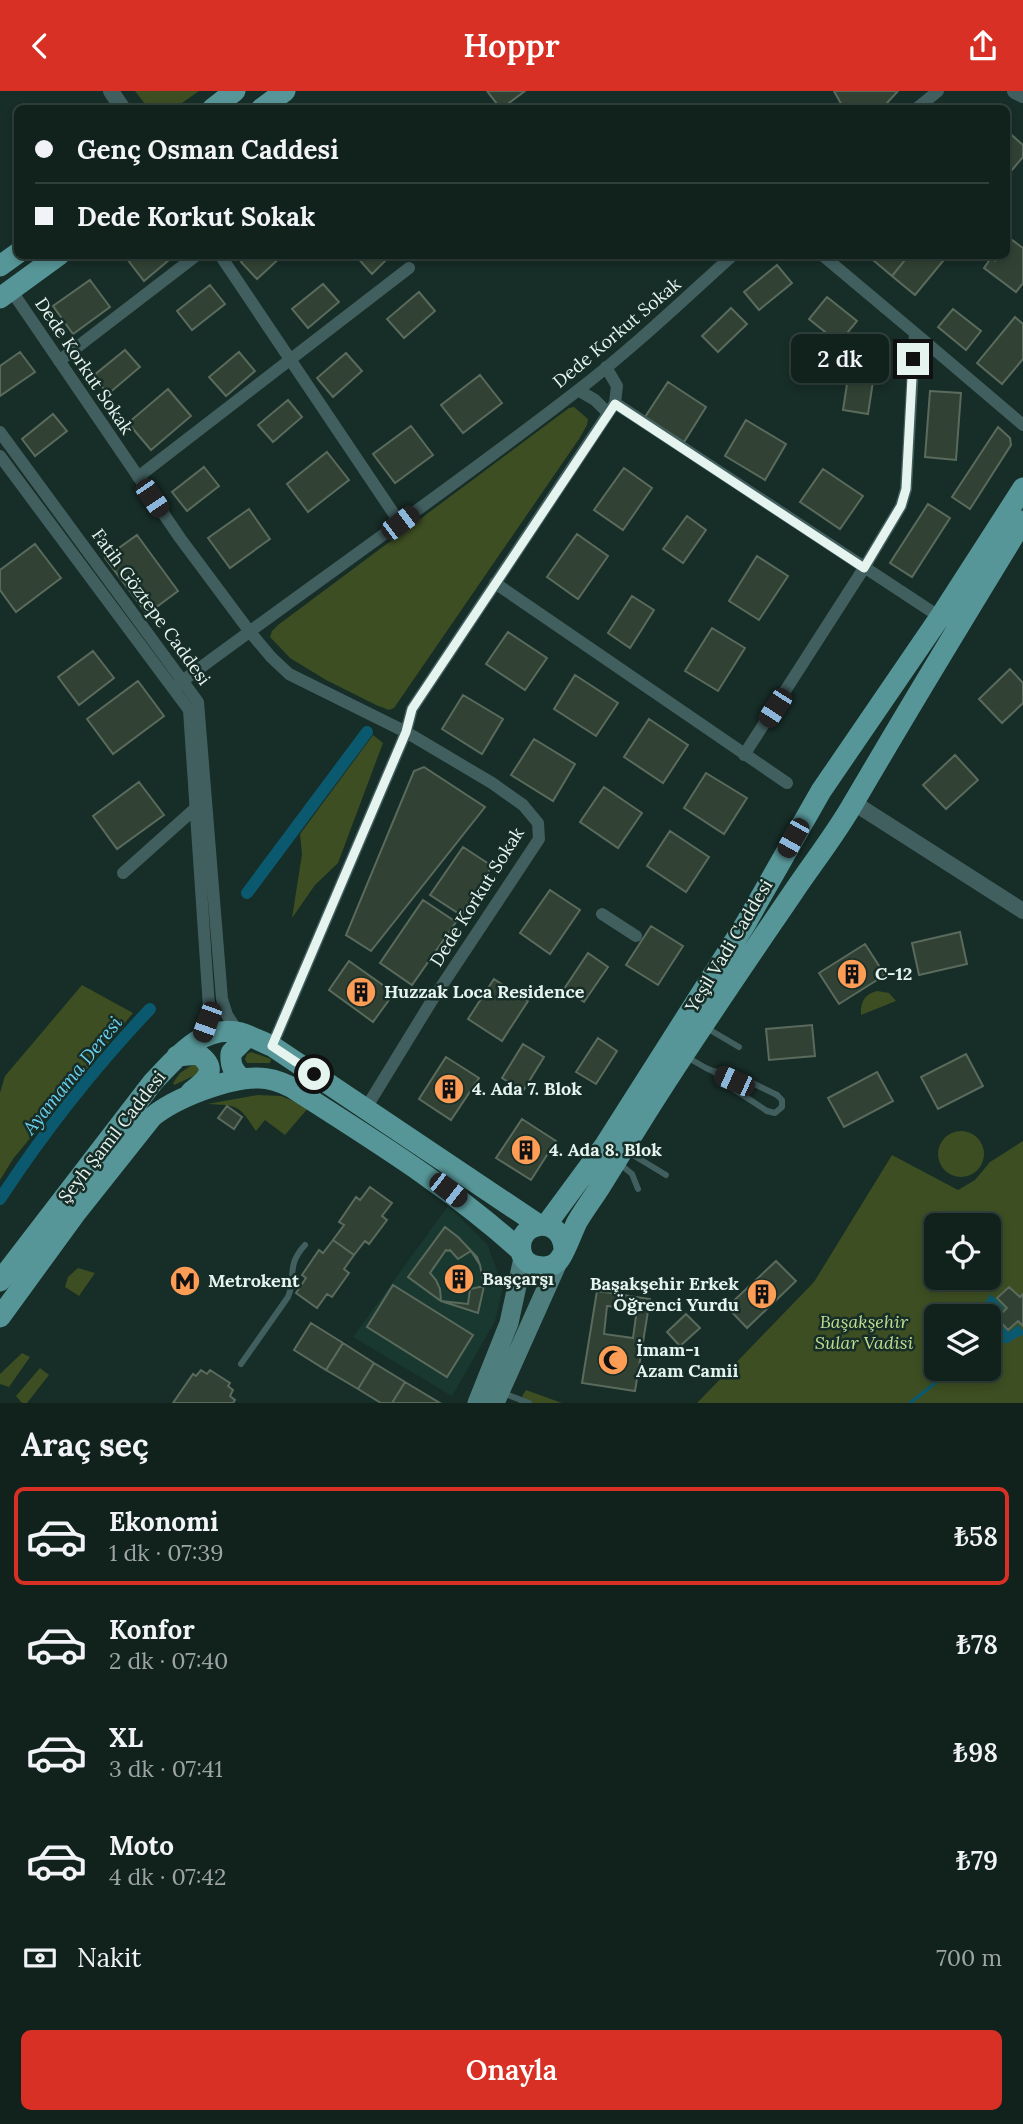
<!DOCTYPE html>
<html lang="tr">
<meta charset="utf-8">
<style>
body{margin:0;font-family:Lora,serif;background:#1a2a26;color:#f1f3f6;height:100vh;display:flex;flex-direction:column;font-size:26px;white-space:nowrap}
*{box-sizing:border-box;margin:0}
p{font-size:23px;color:#9ca4a4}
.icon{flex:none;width:38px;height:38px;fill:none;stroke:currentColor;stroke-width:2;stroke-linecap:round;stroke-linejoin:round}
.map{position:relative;height:1312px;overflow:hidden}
.drawer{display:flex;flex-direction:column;background:#11221d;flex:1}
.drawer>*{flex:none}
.hud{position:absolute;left:14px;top:14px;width:996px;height:154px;border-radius:10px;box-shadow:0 4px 10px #0003,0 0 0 2px #303f3b;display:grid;align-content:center;height:154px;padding:0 21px;background:#11221d}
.buttons{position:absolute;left:924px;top:1122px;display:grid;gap:14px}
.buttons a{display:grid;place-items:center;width:77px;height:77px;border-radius:10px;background:#11221d;box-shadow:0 4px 10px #0003,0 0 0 2px #303f3b;font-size:35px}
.end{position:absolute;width:32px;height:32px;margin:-16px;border:9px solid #e6f4ef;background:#111;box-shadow:0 0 0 4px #111}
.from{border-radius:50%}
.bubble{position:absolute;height:49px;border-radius:10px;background:#11221d;box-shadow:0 4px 10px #0003,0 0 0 2px #303f3b;font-size:23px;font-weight:600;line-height:49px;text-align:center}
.car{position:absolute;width:21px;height:42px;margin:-21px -10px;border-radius:9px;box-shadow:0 0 5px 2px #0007;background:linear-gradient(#222 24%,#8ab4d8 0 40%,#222 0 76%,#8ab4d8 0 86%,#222 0)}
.hud b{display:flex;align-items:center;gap:24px;height:66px;font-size:26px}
.hud b+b{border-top:2px solid #303f3b}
.hud i{width:18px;height:18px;background:#f1f3f6}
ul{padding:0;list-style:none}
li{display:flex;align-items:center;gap:21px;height:98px;margin:0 14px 10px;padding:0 7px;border:4px solid transparent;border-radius:10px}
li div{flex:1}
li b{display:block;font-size:26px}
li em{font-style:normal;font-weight:600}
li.active{border-color:#d93025}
li>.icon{width:63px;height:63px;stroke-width:1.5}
h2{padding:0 21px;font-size:32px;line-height:84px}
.pay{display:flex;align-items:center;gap:18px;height:77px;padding:0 21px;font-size:26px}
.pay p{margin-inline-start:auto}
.button{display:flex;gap:14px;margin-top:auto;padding:14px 21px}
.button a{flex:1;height:80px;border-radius:10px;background:#d93025;color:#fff;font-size:28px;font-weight:600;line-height:80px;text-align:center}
header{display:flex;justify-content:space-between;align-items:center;height:91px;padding:0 21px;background:#d93025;color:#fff;font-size:32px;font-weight:600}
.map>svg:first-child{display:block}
.built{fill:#193930}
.green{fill:#3d4e22;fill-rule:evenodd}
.water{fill:#0b596e}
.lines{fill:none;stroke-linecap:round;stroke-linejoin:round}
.stream{stroke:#0b596e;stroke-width:3.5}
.canal{stroke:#0b596e;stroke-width:12}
.building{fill:#314234;stroke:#5a6b5d;stroke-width:2;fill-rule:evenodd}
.service{stroke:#425f60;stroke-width:6}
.minor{stroke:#425f60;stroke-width:12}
.tertiary{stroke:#425f60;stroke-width:16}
.secondary{stroke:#4f7e7f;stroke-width:19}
.primary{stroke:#579698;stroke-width:21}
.service-bridge{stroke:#425f60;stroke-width:6}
.route{stroke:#e6f4ef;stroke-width:9}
.labels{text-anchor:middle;stroke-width:5;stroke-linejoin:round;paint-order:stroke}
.street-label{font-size:18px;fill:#e6f4ef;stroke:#172d27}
.poi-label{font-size:18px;font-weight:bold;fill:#e6f4ef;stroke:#172d27;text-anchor:start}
.park-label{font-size:18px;font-style:italic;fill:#bedd90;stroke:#172d27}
.water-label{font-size:19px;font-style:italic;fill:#6ad1f2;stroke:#172d27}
</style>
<header><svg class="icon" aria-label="back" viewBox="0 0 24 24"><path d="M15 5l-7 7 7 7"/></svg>Hoppr<svg class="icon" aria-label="share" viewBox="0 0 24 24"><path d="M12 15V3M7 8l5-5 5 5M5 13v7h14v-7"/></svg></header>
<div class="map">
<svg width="1023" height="1312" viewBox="0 0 1023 1312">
<rect width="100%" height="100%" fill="#172d27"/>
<path class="built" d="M 448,1115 L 487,1153 L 503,1196 L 495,1230 L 452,1305 L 353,1246 Z"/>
<path class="green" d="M 135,0 L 199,0 L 175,17 L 148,17 Z
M 574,316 L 588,328 L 587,334 L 579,348 L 394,617 L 389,619 L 376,614 L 326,589 L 290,567 L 270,546 L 272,540 L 278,534 L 569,317 Z
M 373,644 L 383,652 L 338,772 L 315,794 L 292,827 L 302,763 L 300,743 Z
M 82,894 L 133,922 L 13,1068 L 0,1089 L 0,1002 L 5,985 Z
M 877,900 L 889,902 L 896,910 L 861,924 C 860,911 865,903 877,900 Z
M 251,961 L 271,968 L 270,972 L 247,972 L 245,968 L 247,963 Z
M 192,974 L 197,974 L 199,980 L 196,984 L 174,994 L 173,992 L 180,982 Z
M 258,1004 L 281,1005 L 309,1016 L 285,1044 L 265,1029 L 256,1040 C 239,1014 238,1014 207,1013 Z
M938 1063a23 23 0 1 1 46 0a23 23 0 1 1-46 0Z
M 1023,1050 L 1023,1312 L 697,1312 L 814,1191 L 892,1064 L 958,1099 L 975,1089 L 990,1071 ZM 936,1134 L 989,1134 L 989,1186 L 936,1186 ZM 936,1225 L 989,1225 L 989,1278 L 936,1278 Z
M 78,1177 L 95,1182 L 79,1205 L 65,1196 L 68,1186 Z
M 22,1262 L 30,1266 L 9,1296 L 0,1293 L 0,1283 Z
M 40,1277 L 49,1284 L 27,1312 L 22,1312 L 16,1305 Z
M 526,1299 L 562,1312 L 518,1312 Z"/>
<path class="water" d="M 991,1203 L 1004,1217 L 995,1227 L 1009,1241 L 1018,1234 L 1023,1239 L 1023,1244 C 1004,1251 1016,1254 992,1251 L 989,1253 L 989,1225 L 978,1225 L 982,1215 Z"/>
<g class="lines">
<path class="stream" d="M 910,1312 L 953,1278"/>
<path class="canal" d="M 247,802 L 367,641
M 0,1108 C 44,1041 95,976 150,918"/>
</g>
<path class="building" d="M 487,0 L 525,0 L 501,18 Z
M 834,0 L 898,0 L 887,12 L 878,18 L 844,18 Z
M 1006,39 L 1023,54 L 1023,66 L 1006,86 Z
M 1008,146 L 1023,157 L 1023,192 L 1016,201 L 984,177 L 991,167 L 995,170 L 1000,164 L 1006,164 L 1006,149 Z
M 124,164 L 175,164 L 144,190 Z
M 248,164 L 283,164 L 257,188 L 241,171 Z
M 355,164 L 391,164 L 372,183 Z
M 867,164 L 909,164 L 892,185 Z
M 909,164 L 948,164 L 915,204 L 892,185 Z
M 777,174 L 792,192 L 759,219 L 744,201 Z
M 90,189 L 110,216 L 73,243 L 53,215 Z
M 323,193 L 339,211 L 308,237 L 292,218 Z
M 210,194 L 225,213 L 192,239 L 177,220 Z
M 419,201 L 435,220 L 404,247 L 387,228 Z
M 827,206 L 857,230 L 839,252 L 809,228 Z
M 731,217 L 747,233 L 718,261 L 702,245 Z
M 953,218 L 981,240 L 966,259 L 938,236 Z
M 1015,226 L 1023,233 L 1023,268 L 1002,293 L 977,272 Z
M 125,259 L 140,276 L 108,303 L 93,285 Z
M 20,261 L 35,281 L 0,305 L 0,275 Z
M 239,261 L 255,280 L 226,305 L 209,286 Z
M 346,262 L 362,280 L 333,306 L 317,287 Z
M 849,280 L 874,284 L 868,323 L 843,319 Z
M 480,284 L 502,312 L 463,342 L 441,314 Z
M 668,291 L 706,316 L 684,351 L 645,326 Z
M 168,298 L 191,325 L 151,359 L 128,332 Z
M 930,300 L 961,302 L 956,369 L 925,366 Z
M 288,309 L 302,326 L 273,351 L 258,334 Z
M 53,323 L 67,340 L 35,365 L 22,348 Z
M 746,329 L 786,353 L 765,389 L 725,365 Z
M 411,335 L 433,364 L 395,392 L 373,363 Z
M 998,336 L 1010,347 L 1011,354 L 970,418 L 952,406 Z
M 327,361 L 349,389 L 308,421 L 287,393 Z
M 204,376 L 219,395 L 187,420 L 172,401 Z
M 624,377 L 652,397 L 623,439 L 594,419 Z
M 823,378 L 863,405 L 840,438 L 800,411 Z
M 928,413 L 950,427 L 912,486 L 890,472 Z
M 249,418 L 270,448 L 230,477 L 208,447 Z
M 687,425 L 706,439 L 683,472 L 663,458 Z
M 577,443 L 608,465 L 578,508 L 547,486 Z
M 137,444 L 178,500 L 147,523 L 105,467 Z
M 35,453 L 61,487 L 16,521 L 0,499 L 0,479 Z
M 757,465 L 788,485 L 759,529 L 729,510 Z
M 632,505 L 654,519 L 630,557 L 608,542 Z
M 712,537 L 745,557 L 718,600 L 685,580 Z
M 508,541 L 547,567 L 525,599 L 486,573 Z
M 93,560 L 114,587 L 79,614 L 58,586 Z
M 1010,578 L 1023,592 L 1023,612 L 1002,632 L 979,608 Z
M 575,584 L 618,612 L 596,645 L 554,618 Z
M 138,590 L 164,625 L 113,663 L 87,628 Z
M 463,604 L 503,628 L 482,663 L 442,638 Z
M 649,628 L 688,654 L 663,692 L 624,666 Z
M 534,648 L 575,673 L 553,710 L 511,684 Z
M 955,664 L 978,689 L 946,718 L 923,694 Z
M 424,676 L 485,716 L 371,860 L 346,844 L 414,680 Z
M 706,682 L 747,707 L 724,743 L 684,717 Z
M 139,691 L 164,724 L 117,758 L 93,725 Z
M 604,696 L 642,722 L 618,757 L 580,731 Z
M 670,740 L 709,766 L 686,801 L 647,775 Z
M 463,756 L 492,775 L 461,824 L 430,804 Z
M 550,799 L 580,819 L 550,863 L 520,842 Z
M 423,809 L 456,831 L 412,894 L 380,872 Z
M 651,835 L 683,855 L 658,894 L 626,874 Z
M 960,841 L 967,873 L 919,884 L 912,852 Z
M 865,853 L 885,884 L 839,913 L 819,882 Z
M 588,862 L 608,876 L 584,911 L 564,898 Z
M 349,870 L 394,902 L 373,931 L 329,899 Z
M 494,888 L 528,910 L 502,950 L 468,928 Z
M 812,934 L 815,965 L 769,969 L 766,938 Z
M 598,947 L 617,960 L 596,993 L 576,981 Z
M 523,953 L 544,966 L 523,1000 L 502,987 Z
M 966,963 L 983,995 L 938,1018 L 921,986 Z
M 446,966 L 479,987 L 451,1029 L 419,1008 Z
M 877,981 L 893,1010 L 844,1036 L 828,1007 Z
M 227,1015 L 242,1026 L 234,1038 L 218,1027 Z
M 522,1028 L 556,1050 L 531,1089 L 496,1067 Z
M 370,1096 L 392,1112 L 382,1125 L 387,1129 L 369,1153 L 365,1150 L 354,1164 L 333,1149 L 344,1134 L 339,1131 L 356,1106 L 360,1109 Z
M 445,1136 L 458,1146 L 477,1166 L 480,1174 L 484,1195 L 478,1222 L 441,1210 L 408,1186 Z
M 333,1149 L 354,1164 L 344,1178 L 349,1182 L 332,1206 L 327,1203 L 317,1217 L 296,1202 L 306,1187 L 302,1184 L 319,1159 L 323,1162 Z
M 446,1159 L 448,1160 L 450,1159 L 458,1168 L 471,1160 L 480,1174 L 484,1195 L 470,1198 L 468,1213 L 441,1210 L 440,1198 L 436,1189 L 430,1182 Z
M 776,1170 L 796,1190 L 747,1237 L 727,1216 Z
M 393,1194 L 473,1244 L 447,1286 L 367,1236 Z
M 1009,1196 L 1020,1206 L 1023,1203 L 1023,1235 L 1018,1230 L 1008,1239 L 997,1227 L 1007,1217 L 997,1207 Z
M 597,1200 L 650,1208 L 635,1300 L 582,1292 ZM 607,1215 L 637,1218 L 633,1247 L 604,1243 Z
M 686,1223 L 700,1237 L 680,1255 L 667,1241 Z
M 311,1232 L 343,1252 L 326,1279 L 294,1259 Z
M 343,1252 L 374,1272 L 358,1298 L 326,1279 Z
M 374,1272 L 405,1291 L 392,1312 L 381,1312 L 358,1298 Z
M 201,1279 L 207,1283 L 210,1279 L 230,1292 L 228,1295 L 233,1299 L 230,1305 L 235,1309 L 233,1312 L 173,1312 L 193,1283 L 196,1285 Z
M 405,1291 L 440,1312 L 392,1312 Z"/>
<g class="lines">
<path class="service" d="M 705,936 L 739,956
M 685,965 L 706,977 L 735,990
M 767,1020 L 735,999 L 713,980 L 738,985 L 777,1004
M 628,1061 L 666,1084
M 620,1073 L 632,1083 L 638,1098
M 241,1273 L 288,1206 C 297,1185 285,1176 305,1154
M 503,1302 L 529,1312"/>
<path class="minor" d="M 916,18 L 938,0
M 220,164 L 400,432
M 11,199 L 180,447 L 250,541 L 271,566 L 289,583 L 406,641 L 492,692 L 523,714 L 538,732 L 539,748 L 431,911 L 366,1017
M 915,242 L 1023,334
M 59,270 L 197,164
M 578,299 L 595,309 L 608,322
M 615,312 L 940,526
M 0,341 L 198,611 L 222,908 L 227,924 L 238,941
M 0,365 L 189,619 L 209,916 L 207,931 L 201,946
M 138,386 L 409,177
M 495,492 L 787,692
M 173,597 C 307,497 445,402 577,300 C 632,258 682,210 733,164
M 744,664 L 864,477 L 901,415 L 906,398 L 915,242 L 822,164
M 123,782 L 198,715
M 602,823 L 636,845
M 272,955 L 406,641 L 412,618 L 615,312 L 617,295 L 606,276"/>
<path class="tertiary" d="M 111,0 L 123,18
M 1015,0 L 1023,4
M 854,712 L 1023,820"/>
<path class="secondary" d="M 477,1312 L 509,1232 L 523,1167
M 495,1312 L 559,1169"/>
<path class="primary" d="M 212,18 L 235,0
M 261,18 L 285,0
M 0,175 L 18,162
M 0,207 L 59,164
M 177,965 L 198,963 C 219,978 207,989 191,1001
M 243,988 C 233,981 230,974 231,962 L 248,945
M 546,1134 L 605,1054 L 746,832 L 821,700 L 940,526 L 1023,397
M 564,1157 C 561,1123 516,1130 521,1160 C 523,1177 549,1181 559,1169 C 565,1162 572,1141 577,1131 C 584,1119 593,1107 600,1096 C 616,1070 632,1045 648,1019 C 694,946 743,875 792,803 C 812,773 836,743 854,711 C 909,617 966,523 1023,430
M 0,1190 L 153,991 C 176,967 203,932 241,942 C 251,945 262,951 272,955 L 539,1134
M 0,1226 L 75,1123 L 152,1026 C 175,1007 229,986 259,987 C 270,987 281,991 291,996 C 370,1047 451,1096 521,1160"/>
<path class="service-bridge" d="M 767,1020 L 775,1022 L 782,1016 L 782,1009 L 777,1004"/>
</g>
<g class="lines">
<path class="route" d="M 314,983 L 272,955 L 406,641 L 412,618 L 615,313 L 864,477 L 901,415 L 906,398 L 913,268"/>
</g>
<defs>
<g id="building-disc" transform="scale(1.575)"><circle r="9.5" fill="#fd9c55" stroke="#172d27"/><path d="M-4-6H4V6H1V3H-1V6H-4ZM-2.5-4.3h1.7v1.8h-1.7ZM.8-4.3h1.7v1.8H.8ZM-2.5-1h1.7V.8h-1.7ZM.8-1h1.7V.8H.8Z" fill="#111"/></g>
<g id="metro-disc" transform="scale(1.575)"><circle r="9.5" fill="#fd9c55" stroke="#172d27"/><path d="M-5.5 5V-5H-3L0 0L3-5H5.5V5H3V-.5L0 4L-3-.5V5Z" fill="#111"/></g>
<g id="mosque-disc" transform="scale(1.575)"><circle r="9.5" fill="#fd9c55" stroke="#172d27"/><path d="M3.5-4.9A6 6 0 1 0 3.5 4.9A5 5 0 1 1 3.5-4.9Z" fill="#111"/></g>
</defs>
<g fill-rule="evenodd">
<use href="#building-disc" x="852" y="883"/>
<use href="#building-disc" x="361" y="901"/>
<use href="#building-disc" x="449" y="998"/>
<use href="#building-disc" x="526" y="1059"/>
<use href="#building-disc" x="459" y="1188"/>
<use href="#metro-disc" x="185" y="1190"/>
<use href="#building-disc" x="762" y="1203"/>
<use href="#mosque-disc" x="613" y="1269"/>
</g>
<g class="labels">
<g class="street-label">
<text transform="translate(617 242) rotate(-40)" y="6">Dede Korkut Sokak</text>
<text transform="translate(84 275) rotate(56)" y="6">Dede Korkut Sokak</text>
<text transform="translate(151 516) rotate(54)" y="6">Fatih Göztepe Caddesi</text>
<text transform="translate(477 806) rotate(-58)" y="6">Dede Korkut Sokak</text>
<text transform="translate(729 855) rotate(-59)" y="6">Yeşil Vadi Caddesi</text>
<text transform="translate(112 1046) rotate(-52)" y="6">Şeyh Şamil Caddesi</text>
</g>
<g class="poi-label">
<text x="875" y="889">C-12</text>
<text x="384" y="907">Huzzak Loca Residence</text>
<text x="472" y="1004">4. Ada 7. Blok</text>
<text x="549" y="1065">4. Ada 8. Blok</text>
<text x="482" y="1194">Başçarşı</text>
<text x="208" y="1196">Metrokent</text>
<text x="739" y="1199" text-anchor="end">Başakşehir Erkek<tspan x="739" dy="21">Öğrenci Yurdu</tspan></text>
<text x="636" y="1265">İmam-ı<tspan x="636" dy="21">Azam Camii</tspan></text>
</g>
<g class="park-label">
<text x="864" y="1237">Başakşehir<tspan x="864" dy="21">Sular Vadisi</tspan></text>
</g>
<g class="water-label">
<text transform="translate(72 984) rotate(-51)" y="7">Ayamama Deresi</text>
</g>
</g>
</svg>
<div class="buttons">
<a><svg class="icon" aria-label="locate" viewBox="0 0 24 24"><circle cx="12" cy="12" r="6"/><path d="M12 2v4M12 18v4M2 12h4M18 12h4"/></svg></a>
<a><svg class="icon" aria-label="layers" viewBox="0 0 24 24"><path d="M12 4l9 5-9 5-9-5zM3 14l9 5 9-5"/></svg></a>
</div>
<i class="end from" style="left:314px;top:983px"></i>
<i class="end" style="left:913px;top:268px"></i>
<div class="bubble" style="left:791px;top:243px;width:98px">2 dk</div>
<i class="car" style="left:152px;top:407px;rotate:146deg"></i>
<i class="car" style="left:400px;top:432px;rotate:53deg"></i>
<i class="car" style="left:775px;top:617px;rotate:213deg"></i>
<i class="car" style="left:793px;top:747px;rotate:209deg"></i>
<i class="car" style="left:207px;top:931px;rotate:200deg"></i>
<i class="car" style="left:734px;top:990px;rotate:294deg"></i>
<i class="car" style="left:448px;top:1099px;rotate:128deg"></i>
<div class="hud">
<b><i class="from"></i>Genç Osman Caddesi</b>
<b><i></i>Dede Korkut Sokak</b>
</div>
</div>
<section class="drawer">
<h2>Araç seç</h2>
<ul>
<li class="active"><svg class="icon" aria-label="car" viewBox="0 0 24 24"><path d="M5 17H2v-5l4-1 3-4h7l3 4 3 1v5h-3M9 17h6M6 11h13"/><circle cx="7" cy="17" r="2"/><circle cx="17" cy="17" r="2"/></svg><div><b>Ekonomi</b><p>1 dk · 07:39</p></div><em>₺58</em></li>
<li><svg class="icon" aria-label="car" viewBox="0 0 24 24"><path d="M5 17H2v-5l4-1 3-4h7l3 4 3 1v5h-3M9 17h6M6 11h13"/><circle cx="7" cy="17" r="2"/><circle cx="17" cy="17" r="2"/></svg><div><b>Konfor</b><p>2 dk · 07:40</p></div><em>₺78</em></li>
<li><svg class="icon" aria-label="car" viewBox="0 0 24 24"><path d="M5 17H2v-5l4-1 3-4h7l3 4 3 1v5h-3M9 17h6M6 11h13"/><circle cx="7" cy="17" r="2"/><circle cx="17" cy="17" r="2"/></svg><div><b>XL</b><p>3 dk · 07:41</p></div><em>₺98</em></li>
<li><svg class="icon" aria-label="car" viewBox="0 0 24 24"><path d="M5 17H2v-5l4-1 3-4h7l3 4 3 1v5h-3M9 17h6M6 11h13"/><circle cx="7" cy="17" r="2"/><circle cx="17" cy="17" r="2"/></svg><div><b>Moto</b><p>4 dk · 07:42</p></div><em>₺79</em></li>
</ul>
<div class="pay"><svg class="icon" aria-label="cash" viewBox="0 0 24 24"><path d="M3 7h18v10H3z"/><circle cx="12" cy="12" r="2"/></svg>Nakit<p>700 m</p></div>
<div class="button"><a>Onayla</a></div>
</section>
